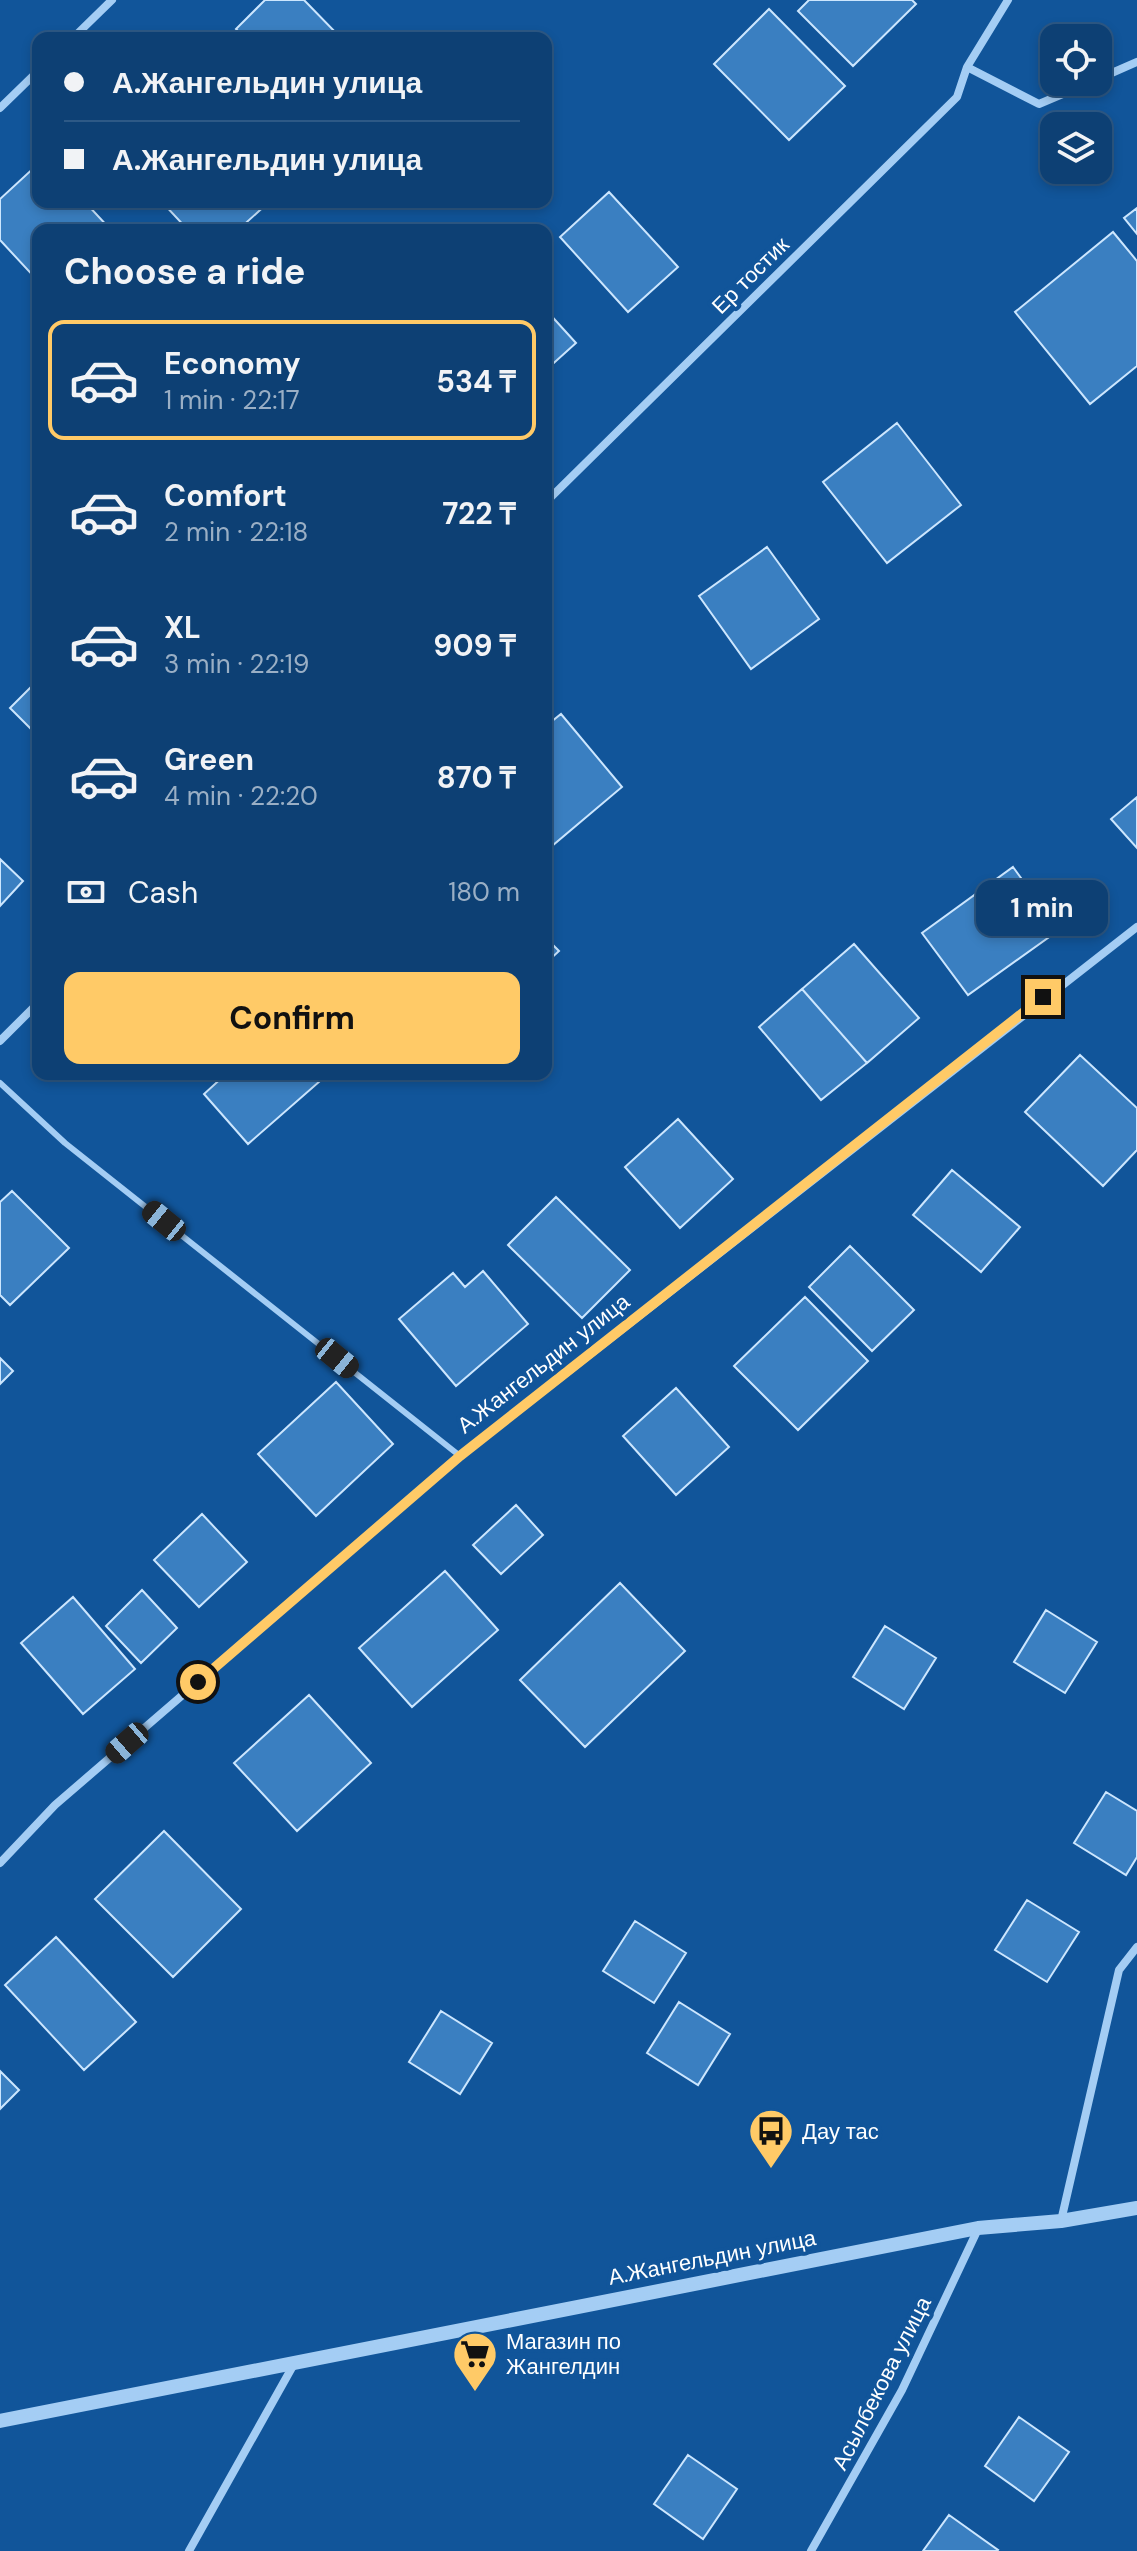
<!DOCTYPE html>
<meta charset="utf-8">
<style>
body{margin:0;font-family:"DM Sans",sans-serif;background:#1b4b7c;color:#f1f3f6;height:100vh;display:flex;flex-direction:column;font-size:30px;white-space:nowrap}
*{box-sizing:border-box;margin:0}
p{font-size:26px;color:#9aafc5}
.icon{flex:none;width:44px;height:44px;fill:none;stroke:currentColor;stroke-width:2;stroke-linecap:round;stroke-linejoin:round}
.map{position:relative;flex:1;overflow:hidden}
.details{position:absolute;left:32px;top:224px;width:520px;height:856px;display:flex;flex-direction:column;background:#0d4074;border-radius:16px;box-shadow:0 4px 12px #0003,0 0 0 2px #2d5986}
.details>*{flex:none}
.hud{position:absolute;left:32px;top:32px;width:520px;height:176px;border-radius:16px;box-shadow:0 4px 12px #0003,0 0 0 2px #2d5986;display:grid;align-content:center;height:176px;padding:0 32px;background:#0d4074}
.controls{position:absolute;left:1040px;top:24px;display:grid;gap:16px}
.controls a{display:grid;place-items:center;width:72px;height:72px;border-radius:16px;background:#0d4074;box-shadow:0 4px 12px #0003,0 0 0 2px #2d5986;font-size:40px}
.end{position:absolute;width:36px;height:36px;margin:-18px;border:10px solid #ffca67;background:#111;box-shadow:0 0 0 4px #111}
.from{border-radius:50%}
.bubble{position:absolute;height:56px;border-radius:16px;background:#0d4074;box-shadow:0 4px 12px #0003,0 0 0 2px #2d5986;font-size:26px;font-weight:700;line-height:56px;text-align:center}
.car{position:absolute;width:24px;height:48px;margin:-24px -12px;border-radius:10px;box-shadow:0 0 6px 2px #0007;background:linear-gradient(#222 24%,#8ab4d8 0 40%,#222 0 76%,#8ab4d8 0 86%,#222 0)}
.hud b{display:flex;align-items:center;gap:28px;height:76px;font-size:30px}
.hud b+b{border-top:2px solid #2d5986}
.hud i{width:20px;height:20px;background:#f1f3f6}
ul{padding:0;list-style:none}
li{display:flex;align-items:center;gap:24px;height:120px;margin:0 16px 12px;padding:0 16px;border:4px solid transparent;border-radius:16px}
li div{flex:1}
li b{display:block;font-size:30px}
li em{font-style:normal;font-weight:700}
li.on{border-color:#ffca67}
li>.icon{width:72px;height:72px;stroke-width:1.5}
h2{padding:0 32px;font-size:36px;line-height:96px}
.pay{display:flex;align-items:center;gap:20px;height:88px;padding:0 32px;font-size:30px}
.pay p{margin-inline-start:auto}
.button{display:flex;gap:16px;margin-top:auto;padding:16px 32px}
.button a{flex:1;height:92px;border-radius:16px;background:#ffca67;color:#111;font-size:32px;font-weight:700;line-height:92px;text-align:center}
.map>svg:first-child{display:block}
.building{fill:#3a7fc1;stroke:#cce6fe;stroke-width:2}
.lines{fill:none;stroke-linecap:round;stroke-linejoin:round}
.service{stroke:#a4cdf4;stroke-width:6}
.minor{stroke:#a4cdf4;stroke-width:8}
.tertiary{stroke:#a4cdf4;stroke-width:14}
.route{stroke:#ffca67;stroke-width:10}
.labels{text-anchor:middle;stroke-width:8;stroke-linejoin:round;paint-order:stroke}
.street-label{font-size:22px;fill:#fff;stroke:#11559a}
.poi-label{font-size:22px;fill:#fff;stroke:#11559a;text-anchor:start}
</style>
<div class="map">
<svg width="1137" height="2551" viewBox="0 0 1137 2551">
<rect width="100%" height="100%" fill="#11559a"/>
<path class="building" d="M 265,0 L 304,0 L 341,38 L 245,38 L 236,29 Z
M 809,0 L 912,0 L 916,4 L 853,66 L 798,11 Z
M 769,9 L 845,86 L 789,140 L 714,64 Z
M 38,164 L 38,202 L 85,202 L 111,230 L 38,230 L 38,281 L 0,240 L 0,199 Z
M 609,192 L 678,267 L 628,312 L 560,237 Z
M 162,202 L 269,202 L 238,230 L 188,230 Z
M 1137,208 L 1137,234 L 1124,218 Z
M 1113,232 L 1137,261 L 1137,366 L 1090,404 L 1015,312 Z
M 546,310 L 576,343 L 546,370 Z
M 897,423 L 961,505 L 887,563 L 823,482 Z
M 767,547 L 819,619 L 751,669 L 699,596 Z
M 38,680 L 38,736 L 10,708 Z
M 561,714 L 622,787 L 546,851 L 546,726 Z
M 1137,797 L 1137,848 L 1111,819 Z
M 0,859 L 23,881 L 0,906 Z
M 1013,867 L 1059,930 L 968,995 L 922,933 Z
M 546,938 L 559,951 L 546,963 Z
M 854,944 L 919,1018 L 867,1063 L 802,989 Z
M 802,989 L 867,1063 L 821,1100 L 759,1027 Z
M 1080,1055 L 1137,1108 L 1137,1150 L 1103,1186 L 1025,1112 Z
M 226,1074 L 328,1074 L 248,1144 L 204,1094 Z
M 678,1119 L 733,1179 L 680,1228 L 625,1167 Z
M 952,1170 L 1020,1227 L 981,1272 L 913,1215 Z
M 12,1191 L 69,1248 L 10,1305 L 0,1295 L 0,1202 Z
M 556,1197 L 630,1270 L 582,1318 L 508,1245 Z
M 850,1246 L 914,1310 L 872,1351 L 809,1287 Z
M 483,1271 L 528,1324 L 456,1386 L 399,1319 L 453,1273 L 465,1287 Z
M 805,1297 L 868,1361 L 798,1430 L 734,1366 Z
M 0,1358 L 13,1371 L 0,1384 Z
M 336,1382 L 393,1444 L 316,1516 L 258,1454 Z
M 676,1388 L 729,1447 L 676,1495 L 623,1436 Z
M 516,1505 L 543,1535 L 501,1574 L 473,1545 Z
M 202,1514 L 247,1562 L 199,1607 L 154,1560 Z
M 445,1571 L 498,1630 L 412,1707 L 359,1648 Z
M 620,1583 L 685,1651 L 585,1747 L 520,1680 Z
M 142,1590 L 177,1628 L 141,1663 L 106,1626 Z
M 73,1597 L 135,1669 L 83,1714 L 21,1643 Z
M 1046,1610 L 1097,1642 L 1065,1693 L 1014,1662 Z
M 885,1626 L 936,1658 L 904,1709 L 853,1677 Z
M 309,1695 L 371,1763 L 297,1831 L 234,1763 Z
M 1106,1792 L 1137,1811 L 1137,1857 L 1126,1875 L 1074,1843 Z
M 164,1831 L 241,1909 L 173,1977 L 95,1899 Z
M 1027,1900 L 1079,1932 L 1047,1982 L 995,1950 Z
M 635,1921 L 686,1953 L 654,2003 L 603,1971 Z
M 56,1937 L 136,2022 L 84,2070 L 5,1985 Z
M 679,2002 L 730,2034 L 698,2085 L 647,2053 Z
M 441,2011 L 492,2043 L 460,2094 L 409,2062 Z
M 0,2071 L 19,2090 L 0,2109 Z
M 1019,2417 L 1069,2452 L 1034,2501 L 985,2466 Z
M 688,2455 L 737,2489 L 703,2539 L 654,2504 Z
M 949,2515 L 998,2550 L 997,2551 L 923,2551 Z"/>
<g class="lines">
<path class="service" d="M 0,1083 L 65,1143 L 460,1456"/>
<path class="minor" d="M 73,38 L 112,0
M 967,67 L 1039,104 L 1091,82
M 1098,79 L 1137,62
M 0,108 L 38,71
M 546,502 L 957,97 L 967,67 L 1008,0
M 0,1041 L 38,1003
M 0,1863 L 55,1805 L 460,1456 L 1137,927
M 1061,2221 L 1119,1970 L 1137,1947
M 189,2551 L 294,2364
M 811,2551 L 902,2390 L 978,2229"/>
<path class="tertiary" d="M 0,2421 L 978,2228 L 1061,2221 L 1137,2208"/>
</g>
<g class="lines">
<path class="route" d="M 198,1682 L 460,1456 L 1043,997"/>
</g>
<defs>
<g id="bus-pin" transform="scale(2.3)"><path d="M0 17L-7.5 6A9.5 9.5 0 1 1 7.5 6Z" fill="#ffca67" stroke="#11559a"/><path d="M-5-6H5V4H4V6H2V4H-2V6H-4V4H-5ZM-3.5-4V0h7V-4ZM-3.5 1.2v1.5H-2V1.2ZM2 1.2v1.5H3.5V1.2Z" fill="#111"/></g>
<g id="supermarket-pin" transform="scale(2.3)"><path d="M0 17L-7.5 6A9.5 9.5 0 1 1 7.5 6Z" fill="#ffca67" stroke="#11559a"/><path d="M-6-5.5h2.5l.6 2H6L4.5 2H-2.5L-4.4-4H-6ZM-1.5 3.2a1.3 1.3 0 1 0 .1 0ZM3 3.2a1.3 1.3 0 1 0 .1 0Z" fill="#111"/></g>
</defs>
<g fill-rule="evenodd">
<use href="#bus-pin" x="771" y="2131"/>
<use href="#supermarket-pin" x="475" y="2354"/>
</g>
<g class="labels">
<g class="street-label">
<text transform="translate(750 275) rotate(-45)" y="8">Ер тостик</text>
<text transform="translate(543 1363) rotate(-38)" y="8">А.Жангельдин улица</text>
<text transform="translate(712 2257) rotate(-11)" y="8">А.Жангельдин улица</text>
<text transform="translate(881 2383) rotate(-63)" y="8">Асылбекова улица</text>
</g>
<g class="poi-label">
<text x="802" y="2139">Дау тас</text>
<text x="506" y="2349">Магазин по<tspan x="506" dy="25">Жангелдин</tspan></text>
</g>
</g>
</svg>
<div class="controls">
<a><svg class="icon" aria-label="locate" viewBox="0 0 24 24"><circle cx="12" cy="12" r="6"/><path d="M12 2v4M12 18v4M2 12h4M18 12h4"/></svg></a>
<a><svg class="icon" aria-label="layers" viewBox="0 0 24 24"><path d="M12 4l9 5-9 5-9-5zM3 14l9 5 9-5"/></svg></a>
</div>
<i class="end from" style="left:198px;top:1682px"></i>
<i class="end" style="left:1043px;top:997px"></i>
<div class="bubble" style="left:976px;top:880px;width:132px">1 min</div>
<i class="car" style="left:164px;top:1221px;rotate:309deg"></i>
<i class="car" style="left:337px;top:1358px;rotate:129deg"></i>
<i class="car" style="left:127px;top:1743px;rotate:229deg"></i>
<div class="hud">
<b><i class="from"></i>А.Жангельдин улица</b>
<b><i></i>А.Жангельдин улица</b>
</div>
<section class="details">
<h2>Choose a ride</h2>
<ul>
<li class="on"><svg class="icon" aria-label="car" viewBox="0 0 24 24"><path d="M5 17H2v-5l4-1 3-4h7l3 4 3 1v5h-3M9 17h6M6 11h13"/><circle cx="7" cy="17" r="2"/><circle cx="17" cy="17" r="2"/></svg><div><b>Economy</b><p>1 min · 22:17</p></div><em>534 ₸</em></li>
<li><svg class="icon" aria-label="car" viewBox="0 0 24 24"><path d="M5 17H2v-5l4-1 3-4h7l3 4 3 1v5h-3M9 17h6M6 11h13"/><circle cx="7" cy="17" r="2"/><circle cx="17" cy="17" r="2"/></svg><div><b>Comfort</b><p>2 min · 22:18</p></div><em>722 ₸</em></li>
<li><svg class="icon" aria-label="car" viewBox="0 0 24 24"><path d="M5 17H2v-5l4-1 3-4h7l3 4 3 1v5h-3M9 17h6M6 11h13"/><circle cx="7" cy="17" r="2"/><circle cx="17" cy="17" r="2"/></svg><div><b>XL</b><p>3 min · 22:19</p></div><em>909 ₸</em></li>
<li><svg class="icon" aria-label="car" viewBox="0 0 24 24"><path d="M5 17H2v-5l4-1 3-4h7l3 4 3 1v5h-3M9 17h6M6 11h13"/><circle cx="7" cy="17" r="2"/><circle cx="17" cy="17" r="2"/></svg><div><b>Green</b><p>4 min · 22:20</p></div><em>870 ₸</em></li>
</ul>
<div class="pay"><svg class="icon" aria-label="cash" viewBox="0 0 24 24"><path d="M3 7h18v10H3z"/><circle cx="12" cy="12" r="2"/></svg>Cash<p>180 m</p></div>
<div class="button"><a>Confirm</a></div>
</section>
</div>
